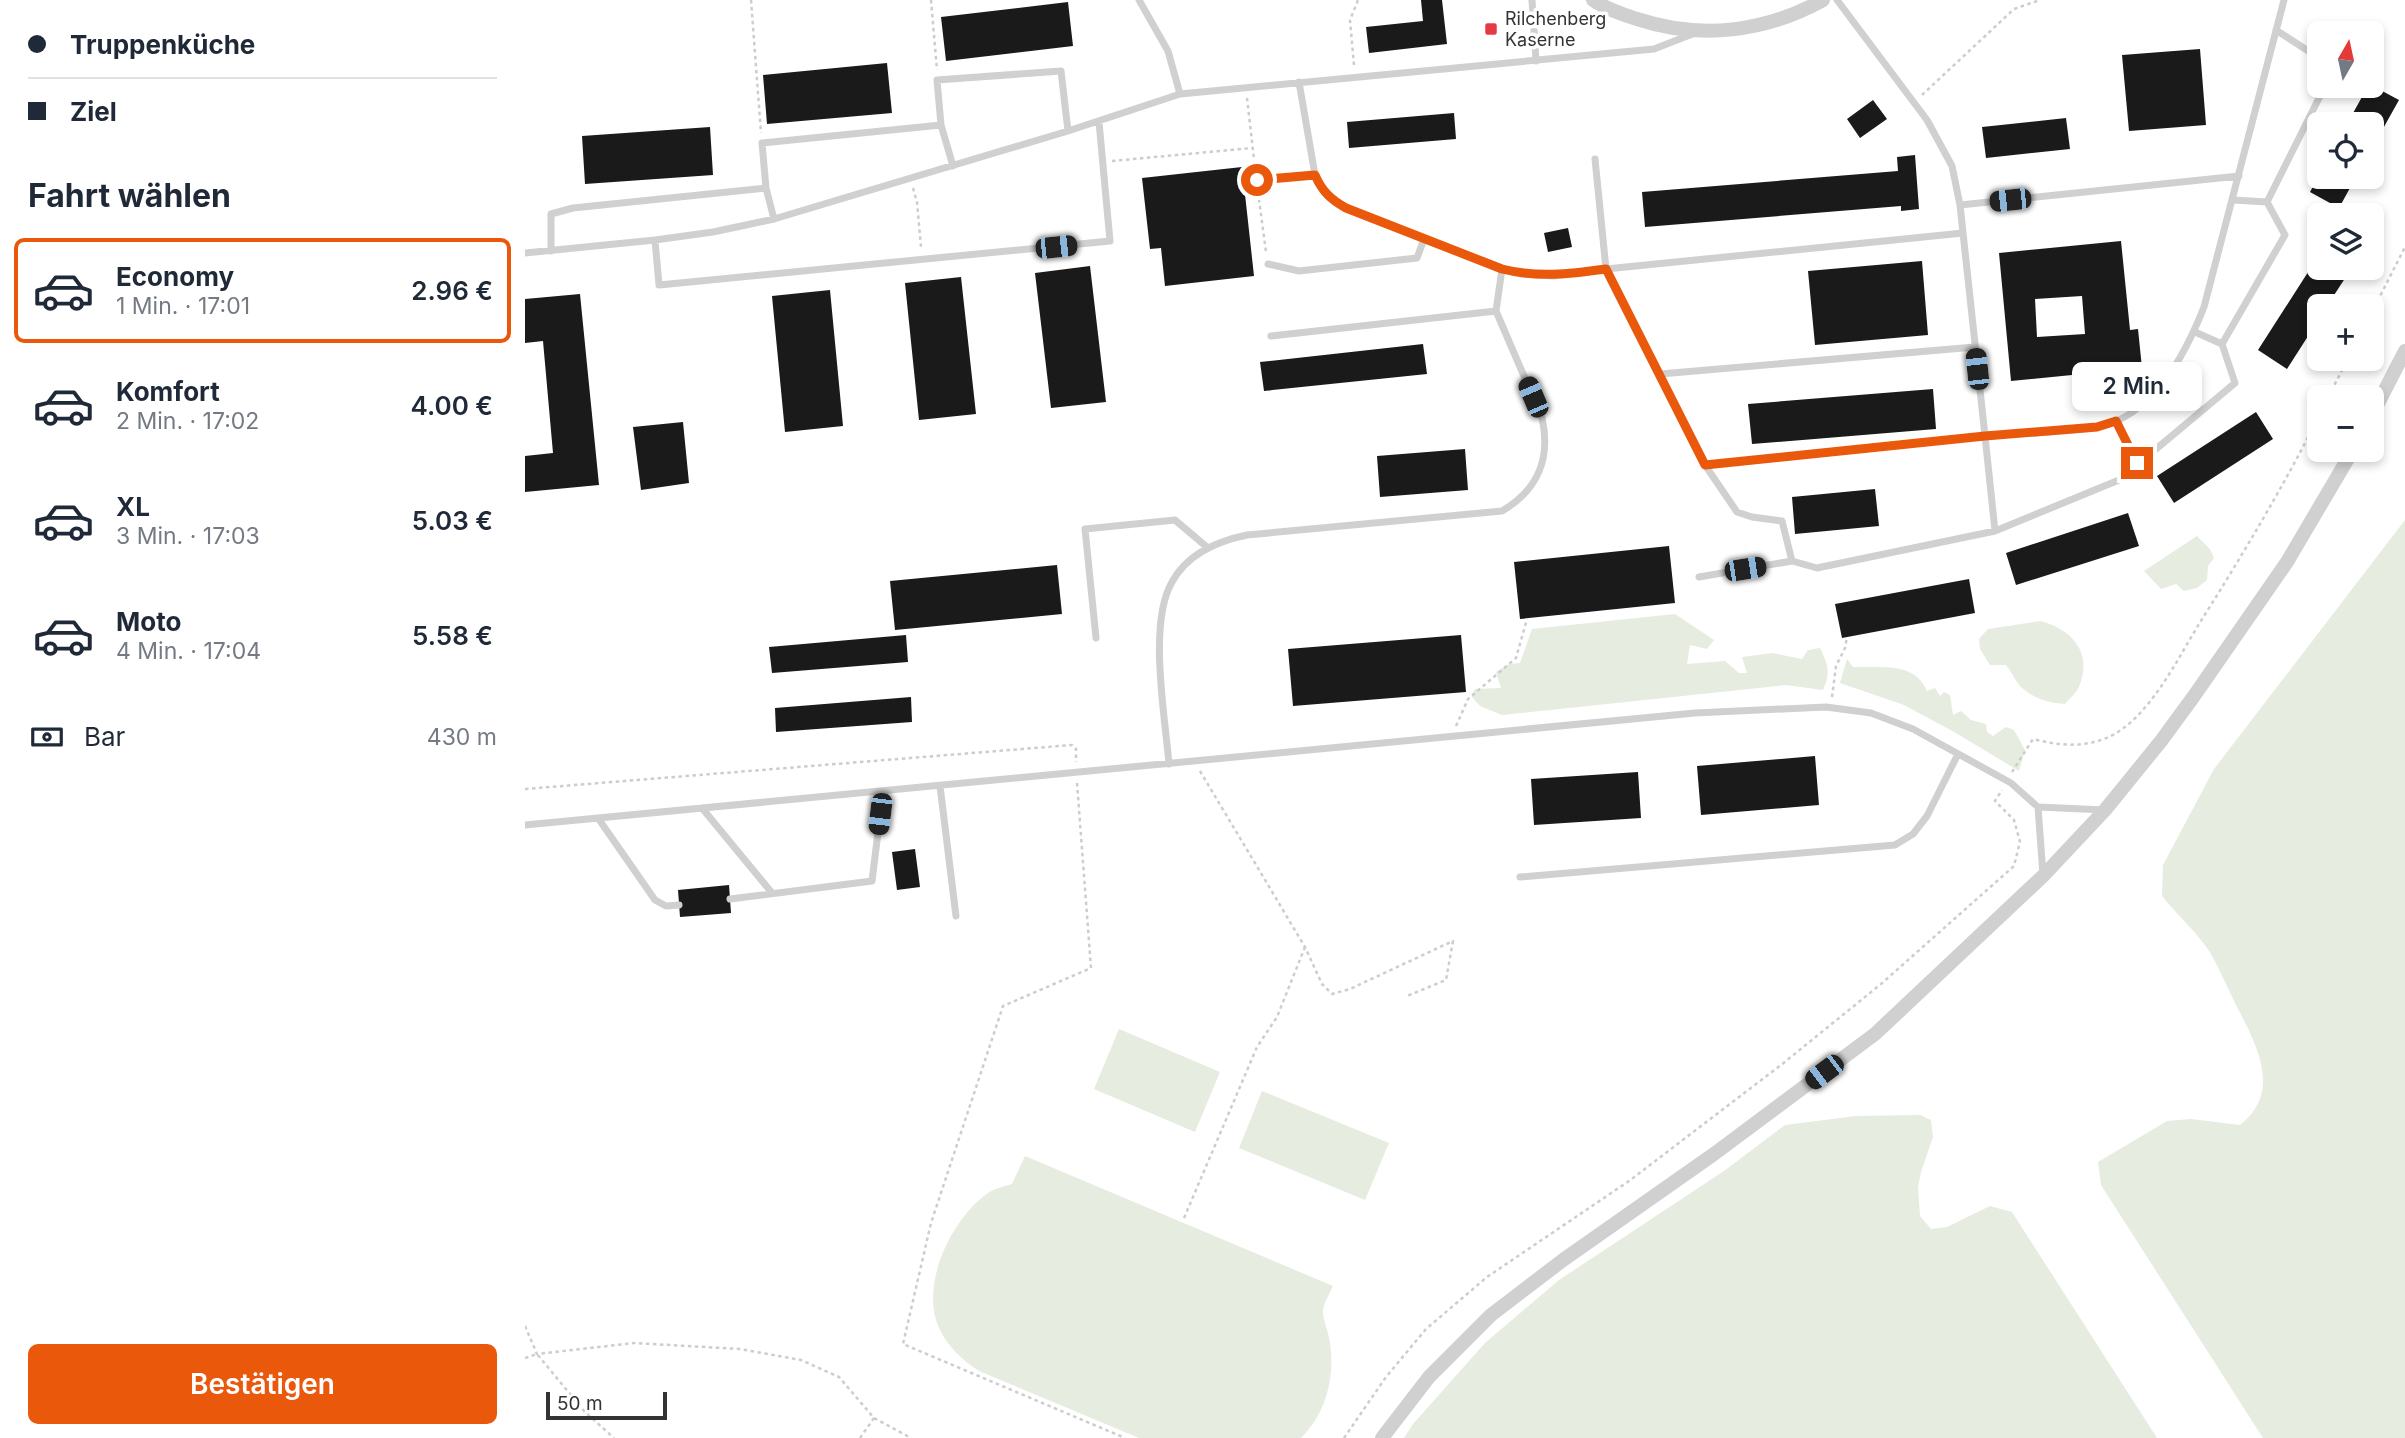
<!DOCTYPE html>
<html lang="de">
<meta charset="utf-8">
<style>
body{margin:0;font-family:Inter,sans-serif;background:#f2f2f3;color:#1f2937;height:100vh;display:flex;flex-direction:column;font-size:26px;white-space:nowrap}
*{box-sizing:border-box;margin:0}
p{font-size:23px;color:#747a83}
.icon{flex:none;width:38px;height:38px;fill:none;stroke:currentColor;stroke-width:2;stroke-linecap:round;stroke-linejoin:round}
.map{position:relative;flex:1;overflow:hidden}
.sheet{display:flex;flex-direction:column;background:#fff;width:525px}
.sheet>*{flex:none}
.guide{display:grid;align-content:center;height:154px;padding:0 28px;background:#fff}
.needle{width:46px;rotate:9deg}
.controls{position:absolute;left:1782px;top:21px;display:grid;gap:14px}
.controls a{display:grid;place-items:center;width:77px;height:77px;border-radius:10px;background:#fff;box-shadow:0 4px 10px #0003;font-size:35px}
.scale{position:absolute;left:21px;bottom:18px;width:121px;box-sizing:border-box;padding-left:7px;border:4px solid #333;border-top:0;font-size:19px;line-height:24px;white-space:nowrap;color:#333;-webkit-text-stroke:5px #fff;paint-order:stroke}
.end{position:absolute;width:32px;height:32px;margin:-16px;border:9px solid #ea580c;background:#fff;box-shadow:0 0 0 4px #fff}
.from{border-radius:50%}
.bubble{position:absolute;height:49px;border-radius:10px;background:#fff;box-shadow:0 4px 10px #0003;font-size:23px;font-weight:600;line-height:49px;text-align:center}
.car{position:absolute;width:21px;height:42px;margin:-21px -10px;border-radius:9px;box-shadow:0 0 5px 2px #0007;background:linear-gradient(#222 24%,#8ab4d8 0 40%,#222 0 76%,#8ab4d8 0 86%,#222 0)}
.guide b{display:flex;align-items:center;gap:24px;height:66px;font-size:26px}
.guide b+b{border-top:2px solid #e0e1e3}
.guide i{width:18px;height:18px;background:#1f2937}
ul{padding:0;list-style:none}
li{display:flex;align-items:center;gap:21px;height:105px;margin:0 14px 10px;padding:0 14px;border:4px solid transparent;border-radius:10px}
li div{flex:1}
li b{display:block;font-size:26px}
li em{font-style:normal;font-weight:600}
li.active{border-color:#ea580c}
li>.icon{width:63px;height:63px;stroke-width:1.5}
h2{padding:0 28px;font-size:32px;line-height:84px}
.pay{display:flex;align-items:center;gap:18px;height:77px;padding:0 28px;font-size:26px}
.pay p{margin-inline-start:auto}
.button{display:flex;gap:14px;margin-top:auto;padding:14px 28px}
.button a{flex:1;height:80px;border-radius:10px;background:#ea580c;color:#fff;font-size:28px;font-weight:600;line-height:80px;text-align:center}
main{display:flex;flex:1;min-height:0}
.map>svg:first-child{display:block}
.green{fill:#e6ecdf}
.building{fill:#1a1a1a;fill-rule:evenodd}
.lines{fill:none;stroke-linecap:round;stroke-linejoin:round}
.path{stroke:#cdcdcd;stroke-width:2.5;stroke-dasharray:3.5 3.5;stroke-linecap:butt}
.lane{stroke:#d0d0d0;stroke-width:7}
.street{stroke:#d0d0d0;stroke-width:14}
.route{stroke:#ea580c;stroke-width:9}
.poi-dot{fill:#e63946;stroke:#fff;stroke-width:2.5}
.labels{text-anchor:middle;stroke-width:7;stroke-linejoin:round;paint-order:stroke}
.poi-label{font-size:18px;fill:#333;stroke:#fff;text-anchor:start}
</style>
<main>
<section class="sheet">
<div class="guide">
<b><i class="from"></i>Truppenküche</b>
<b><i></i>Ziel</b>
</div>
<h2>Fahrt wählen</h2>
<ul>
<li class="active"><svg class="icon" aria-label="car" viewBox="0 0 24 24"><path d="M5 17H2v-5l4-1 3-4h7l3 4 3 1v5h-3M9 17h6M6 11h13"/><circle cx="7" cy="17" r="2"/><circle cx="17" cy="17" r="2"/></svg><div><b>Economy</b><p>1 Min. · 17:01</p></div><em>2.96 €</em></li>
<li><svg class="icon" aria-label="car" viewBox="0 0 24 24"><path d="M5 17H2v-5l4-1 3-4h7l3 4 3 1v5h-3M9 17h6M6 11h13"/><circle cx="7" cy="17" r="2"/><circle cx="17" cy="17" r="2"/></svg><div><b>Komfort</b><p>2 Min. · 17:02</p></div><em>4.00 €</em></li>
<li><svg class="icon" aria-label="car" viewBox="0 0 24 24"><path d="M5 17H2v-5l4-1 3-4h7l3 4 3 1v5h-3M9 17h6M6 11h13"/><circle cx="7" cy="17" r="2"/><circle cx="17" cy="17" r="2"/></svg><div><b>XL</b><p>3 Min. · 17:03</p></div><em>5.03 €</em></li>
<li><svg class="icon" aria-label="car" viewBox="0 0 24 24"><path d="M5 17H2v-5l4-1 3-4h7l3 4 3 1v5h-3M9 17h6M6 11h13"/><circle cx="7" cy="17" r="2"/><circle cx="17" cy="17" r="2"/></svg><div><b>Moto</b><p>4 Min. · 17:04</p></div><em>5.58 €</em></li>
</ul>
<div class="pay"><svg class="icon" aria-label="cash" viewBox="0 0 24 24"><path d="M3 7h18v10H3z"/><circle cx="12" cy="12" r="2"/></svg>Bar<p>430 m</p></div>
<div class="button"><a>Bestätigen</a></div>
</section>
<div class="map">
<svg width="1880" height="1438" viewBox="0 0 1880 1438">
<rect width="100%" height="100%" fill="#fff"/>
<path class="green" d="M 1880,520 L 1880,1438 L 1738,1438 L 1576,1185 L 1573,1162 L 1642,1121 L 1666,1119 L 1715,1125 C 1759,1091 1730,1042 1710,1003 C 1702,987 1695,970 1686,954 C 1674,934 1652,915 1637,896 L 1638,865 L 1689,769 Z
M 1672,536 L 1685,549 L 1689,558 L 1683,566 L 1682,580 L 1672,588 L 1659,591 L 1651,584 L 1636,589 L 1619,571 Z
M 1150,614 L 1189,640 L 1182,649 L 1165,645 L 1162,664 L 1200,661 L 1214,673 L 1222,673 L 1217,657 L 1247,653 L 1277,659 L 1283,650 L 1295,648 C 1303,665 1306,672 1298,690 L 1261,685 L 977,715 L 955,706 L 947,697 L 950,689 L 976,688 L 971,672 L 984,664 L 995,663 L 1007,629 Z
M 1516,621 C 1547,630 1568,652 1554,687 C 1551,693 1544,699 1540,704 C 1524,703 1510,699 1497,688 C 1491,683 1487,672 1481,665 L 1465,665 L 1455,649 L 1454,639 L 1463,629 Z
M 1322,659 L 1328,667 C 1355,668 1390,661 1402,691 L 1410,688 L 1415,696 L 1419,692 L 1425,695 L 1428,715 L 1436,711 L 1446,720 L 1461,724 L 1462,732 L 1468,736 L 1481,727 L 1489,730 L 1500,750 L 1494,771 L 1431,733 L 1379,705 L 1315,683 Z
M 594,1029 L 695,1072 L 670,1132 L 569,1089 Z
M 737,1091 L 864,1143 L 840,1200 L 714,1148 Z
M 1395,1115 L 1406,1120 L 1408,1137 L 1396,1172 L 1393,1187 L 1395,1216 L 1406,1229 L 1422,1227 L 1465,1206 L 1487,1212 L 1632,1438 L 879,1438 L 888,1424 L 960,1343 L 1034,1280 L 1199,1171 L 1260,1125 L 1331,1116 Z
M 500,1156 L 808,1286 C 805,1293 798,1304 798,1311 C 798,1321 804,1333 805,1343 C 810,1378 801,1413 776,1438 L 614,1438 L 454,1371 C 437,1360 423,1347 414,1328 C 394,1284 428,1215 466,1191 C 472,1188 480,1186 487,1184 Z"/>
<path class="building" d="M 896,0 L 917,0 L 922,44 L 844,53 L 841,27 L 898,21 Z
M 543,2 L 548,46 L 421,61 L 416,17 Z
M 1675,49 L 1681,125 L 1604,131 L 1597,55 Z
M 362,63 L 367,113 L 242,124 L 238,75 Z
M 1846,85 L 1874,100 L 1846,150 L 1846,124 L 1822,124 L 1843,86 Z
M 1348,100 L 1362,119 L 1335,138 L 1322,119 Z
M 929,113 L 931,139 L 824,148 L 822,122 Z
M 1541,118 L 1545,149 L 1461,158 L 1457,127 Z
M 185,127 L 188,175 L 60,184 L 57,136 Z
M 1390,155 L 1394,209 L 1376,211 L 1376,206 L 1120,227 L 1117,192 L 1373,171 L 1372,157 Z
M 717,167 L 729,276 L 640,286 L 636,248 L 625,249 L 617,178 Z
M 1793,177 L 1831,177 L 1814,208 L 1785,192 Z
M 1043,228 L 1047,247 L 1023,252 L 1019,233 Z
M 1596,241 L 1605,330 L 1613,329 L 1617,368 L 1486,381 L 1474,253 ZM 1557,296 L 1560,334 L 1512,337 L 1510,299 Z
M 1794,255 L 1794,268 L 1826,269 L 1802,306 L 1794,306 L 1794,319 L 1762,369 L 1733,350 Z
M 1397,261 L 1403,335 L 1290,345 L 1283,271 Z
M 565,266 L 581,402 L 526,408 L 510,273 Z
M 436,277 L 451,414 L 394,420 L 380,283 Z
M 305,290 L 318,426 L 260,432 L 247,296 Z
M 55,294 L 74,485 L 0,492 L 0,456 L 28,453 L 18,341 L 0,343 L 0,299 Z
M 898,344 L 902,374 L 739,391 L 735,362 Z
M 1408,389 L 1411,429 L 1227,444 L 1223,404 Z
M 1731,412 L 1748,439 L 1649,503 L 1632,476 Z
M 158,422 L 164,483 L 116,490 L 108,427 Z
M 940,449 L 943,490 L 855,497 L 852,456 Z
M 1350,489 L 1354,526 L 1270,534 L 1267,497 Z
M 1603,513 L 1614,546 L 1491,585 L 1481,553 Z
M 1144,546 L 1150,603 L 995,619 L 989,562 Z
M 532,565 L 537,614 L 370,630 L 365,581 Z
M 1444,579 L 1450,613 L 1317,638 L 1310,604 Z
M 381,635 L 383,662 L 247,673 L 244,647 Z
M 936,635 L 941,692 L 768,706 L 763,649 Z
M 386,697 L 387,722 L 251,732 L 250,708 Z
M 1290,756 L 1294,805 L 1176,815 L 1172,766 Z
M 1113,772 L 1116,818 L 1009,825 L 1006,779 Z
M 390,849 L 395,887 L 372,890 L 367,852 Z
M 204,885 L 206,913 L 155,917 L 153,890 Z"/>
<g class="lines">
<path class="path" d="M 226,0 L 236,133
M 406,0 L 412,70
M 829,65 L 825,20 L 833,0
M 1397,95 L 1489,9 L 1515,0
M 722,98 L 730,168
M 587,161 L 727,148
M 388,188 L 392,202 L 396,247
M 733,192 L 741,252
M 1846,314 L 1880,247
M 1803,397 L 1823,359
M 1307,697 L 1311,666 L 1320,648 L 1322,637
M 931,726 L 943,699 L 991,658 L 1002,619
M 675,771 L 780,947 L 797,984 L 807,994 L 825,989 L 928,941 L 921,980 L 882,996
M 1487,772 L 1508,739 C 1535,746 1560,748 1586,736 C 1625,716 1652,660 1674,624 C 1717,556 1758,487 1794,416
M 552,783 L 566,968 L 478,1006 L 406,1223 L 378,1344 L 600,1438
M 0,789 L 547,745 L 551,749 L 551,762
M 659,1218 L 732,1047 L 752,1017 L 780,947
M 0,1326 L 12,1354 L 109,1343 L 215,1349 L 276,1360 L 314,1377 L 349,1418 L 386,1438
M 0,1358 L 12,1354 L 59,1411 L 89,1438
M 335,1438 L 349,1418
M 819,1438 L 861,1377 L 901,1329 L 962,1277 L 1104,1181 L 1256,1065 L 1356,984 L 1489,866 L 1495,842 L 1489,820 L 1470,801 L 1477,790"/>
<path class="lane" d="M 614,0 L 643,51 L 655,94
M 1007,0 L 1011,61
M 1751,30 L 1794,58
M 774,82 L 790,175 C 797,191 805,199 821,208 L 977,269 L 996,274 L 1029,276 L 1081,269 L 1180,465 L 1460,436 L 1435,205 L 1427,166 L 1402,120 L 1312,0
M 416,125 L 428,166
M 1070,159 L 1081,269 L 1438,233
M 732,180 L 790,175
M 241,188 L 249,219
M 1708,200 L 1742,202
M 1435,205 L 1714,176
M 130,240 L 134,285 L 585,241 L 574,122
M 26,251 L 26,214 L 48,208 L 241,188 L 237,143 L 416,125 L 412,80 L 536,71 L 543,131
M 0,253 L 130,240 L 188,232 L 249,219 L 543,131 L 655,94 L 1129,49 L 1170,33
M 743,264 L 774,271 L 892,258 L 899,239
M 1670,332 L 1697,344
M 746,336 L 971,311
M 1135,374 L 1450,347
M 1591,421 L 1612,463
M 1470,531 L 1460,436 C 1494,433 1539,433 1573,427 C 1629,415 1660,355 1679,307 L 1759,0
M 1267,561 L 1292,568 L 1470,531 L 1594,480 L 1710,383 L 1697,344 L 1760,235 L 1742,202 L 1800,86
M 1174,577 L 1267,561 L 1257,521 L 1227,517 L 1212,512 L 1180,465
M 571,638 L 560,529 L 650,520 L 683,548
M 644,764 C 640,716 623,623 647,582 C 662,554 693,541 722,535 L 977,511 C 1013,490 1026,458 1017,418 L 971,311 L 977,269
M 415,786 L 431,916
M 177,808 L 247,893
M 73,818 L 130,900 L 141,906 L 154,905
M 0,825 L 1170,713 L 1301,707 L 1346,713 L 1388,729 L 1486,783 L 1513,807
M 1518,875 L 1513,807 L 1580,810
M 995,877 L 1370,845 L 1388,834 L 1402,816 L 1433,754
M 205,899 L 347,881 L 358,792"/>
<path class="street" d="M 1068,0 C 1081,9 1097,14 1112,19 C 1176,40 1240,32 1298,0
M 1846,417 L 1880,351
M 857,1438 L 904,1377 L 966,1315 L 1038,1260 L 1189,1154 L 1350,1034 L 1518,876 L 1580,810 L 1636,741 L 1669,696 L 1762,562 L 1828,450"/>
</g>
<g class="lines">
<path class="route" d="M 732,180 L 790,175 C 797,191 805,199 821,208 L 977,269 C 1013,278 1045,274 1081,269 L 1180,465 L 1460,436 L 1572,427 L 1591,421 L 1612,463"/>
</g>
<rect class="poi-dot" x="959" y="22" width="14" height="14" rx="3.5"/>
<g class="labels">
<g class="poi-label">
<text x="980" y="25">Rilchenberg<tspan x="980" dy="21">Kaserne</tspan></text>
</g>
</g>
</svg>
<div class="controls">
<a><svg class="needle" viewBox="-14 -14 28 28"><path d="M0-13l5 13h-10z" fill="#e53935"/><path d="M0 13l5-13h-10z" fill="#747a83"/></svg></a>
<a><svg class="icon" aria-label="locate" viewBox="0 0 24 24"><circle cx="12" cy="12" r="6"/><path d="M12 2v4M12 18v4M2 12h4M18 12h4"/></svg></a>
<a><svg class="icon" aria-label="layers" viewBox="0 0 24 24"><path d="M12 4l9 5-9 5-9-5zM3 14l9 5 9-5"/></svg></a>
<a>+</a>
<a>−</a>
</div>
<div class="scale">50 m</div>
<i class="end from" style="left:732px;top:180px"></i>
<i class="end" style="left:1612px;top:463px"></i>
<div class="bubble" style="left:1547px;top:362px;width:130px">2 Min.</div>
<i class="car" style="left:1485px;top:200px;rotate:264deg"></i>
<i class="car" style="left:531px;top:247px;rotate:84deg"></i>
<i class="car" style="left:1452px;top:369px;rotate:354deg"></i>
<i class="car" style="left:1008px;top:397px;rotate:337deg"></i>
<i class="car" style="left:1220px;top:569px;rotate:81deg"></i>
<i class="car" style="left:355px;top:814px;rotate:187deg"></i>
<i class="car" style="left:1299px;top:1072px;rotate:233deg"></i>
</div>
</main>
